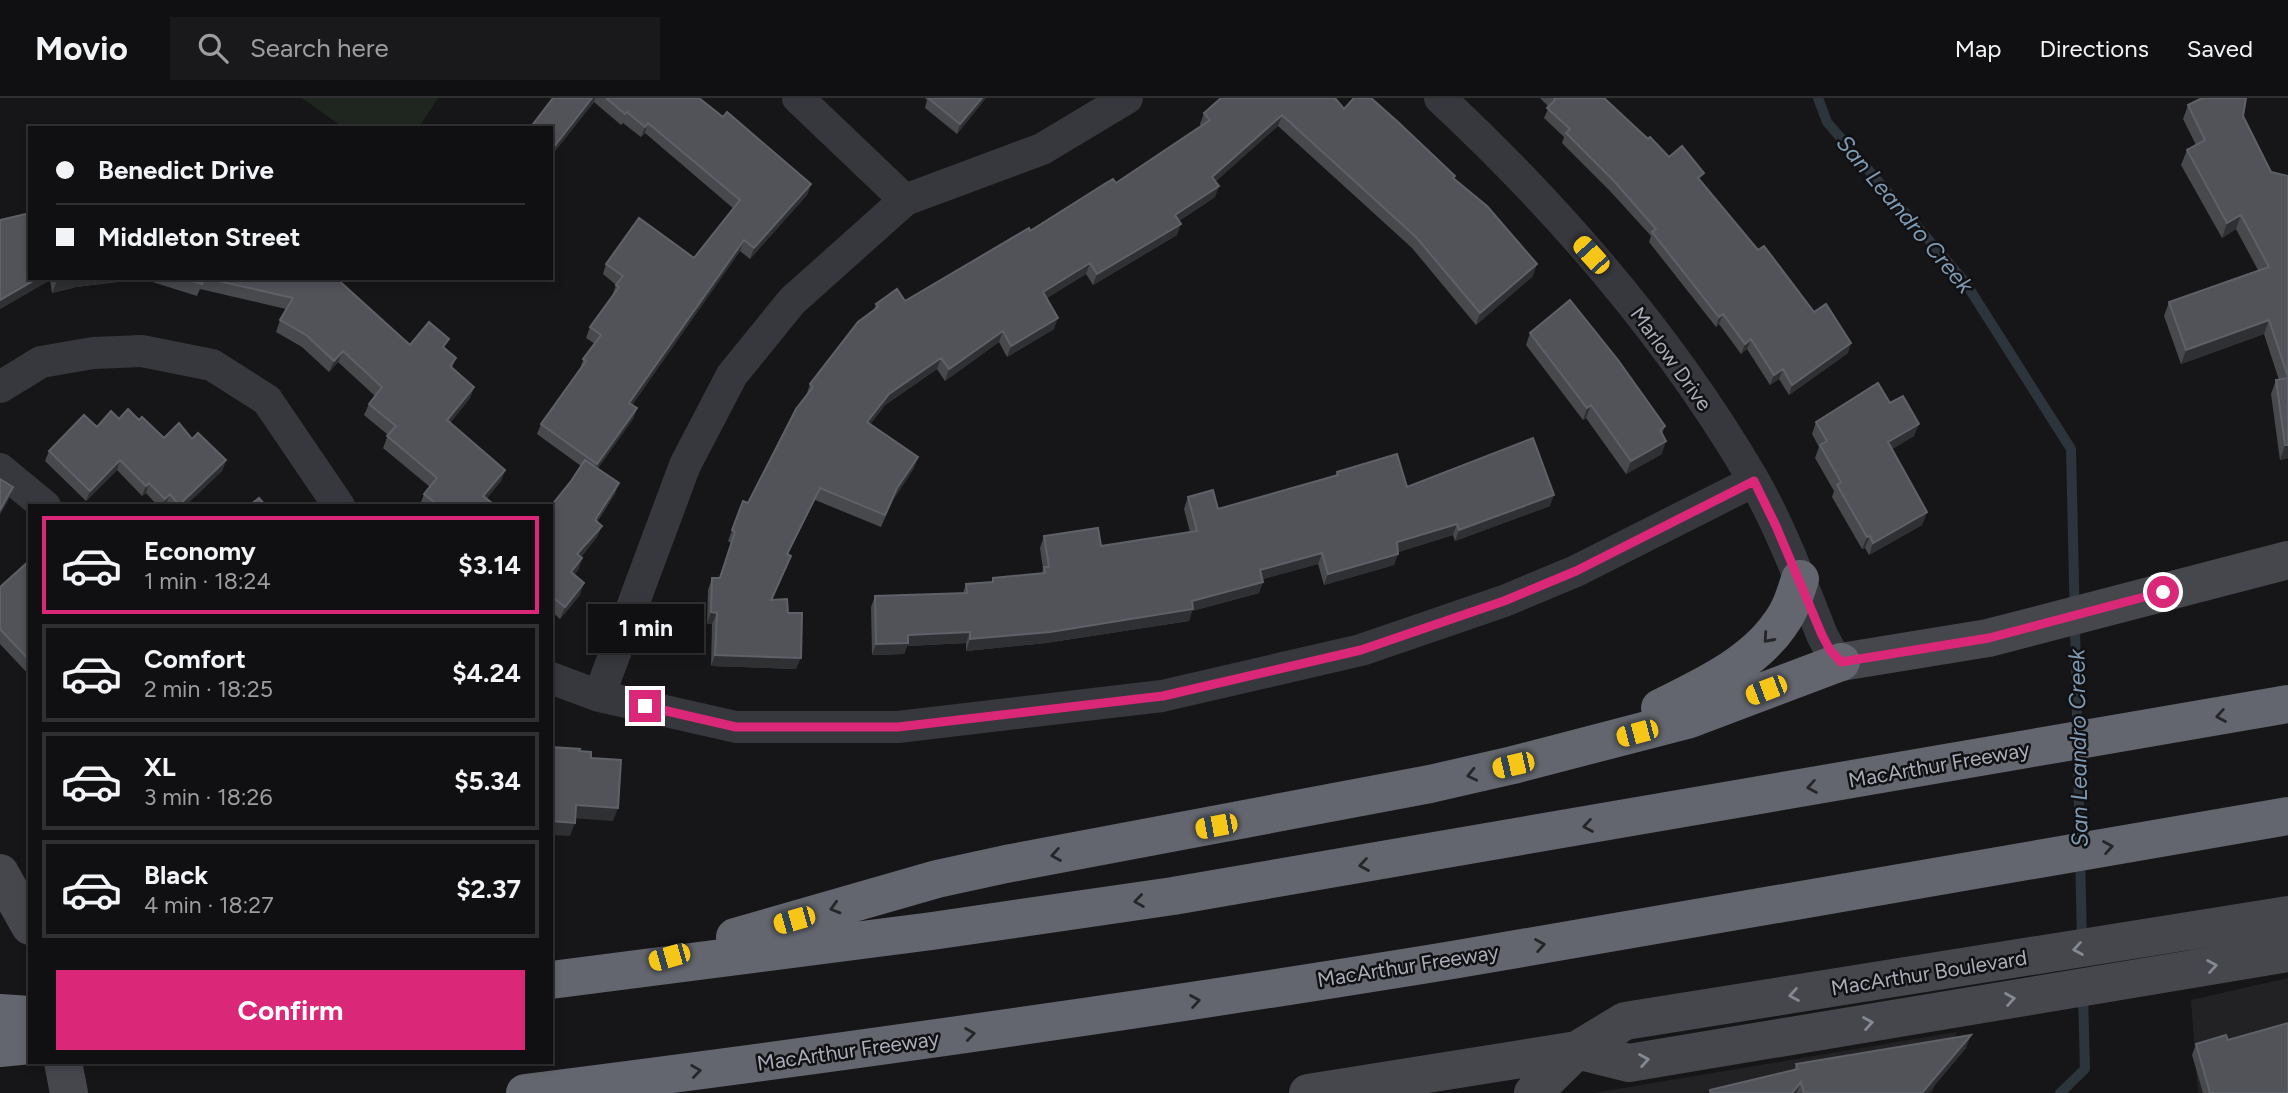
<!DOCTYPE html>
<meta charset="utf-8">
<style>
body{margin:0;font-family:Figtree,sans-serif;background:#19191b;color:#f1f3f6;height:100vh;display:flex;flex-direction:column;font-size:26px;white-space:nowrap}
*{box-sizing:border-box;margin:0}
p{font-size:23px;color:#9c9d9f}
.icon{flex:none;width:38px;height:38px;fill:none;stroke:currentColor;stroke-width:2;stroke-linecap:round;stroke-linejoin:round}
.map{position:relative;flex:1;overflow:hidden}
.details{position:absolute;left:28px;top:406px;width:525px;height:560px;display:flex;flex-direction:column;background:#101012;border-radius:0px;box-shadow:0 4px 10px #0003,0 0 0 2px #303032}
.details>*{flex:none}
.guide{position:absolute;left:28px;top:28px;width:525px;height:154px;border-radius:0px;box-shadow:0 4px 10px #0003,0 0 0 2px #303032;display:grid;align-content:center;height:154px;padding:0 28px;background:#101012}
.end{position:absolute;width:32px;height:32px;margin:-16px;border:9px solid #db2777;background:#fff;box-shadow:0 0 0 4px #fff}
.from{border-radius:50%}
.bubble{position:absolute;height:49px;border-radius:0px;background:#101012;box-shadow:0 4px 10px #0003,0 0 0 2px #303032;font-size:23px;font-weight:700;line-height:49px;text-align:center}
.car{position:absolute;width:21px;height:42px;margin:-21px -10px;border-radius:9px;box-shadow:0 0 5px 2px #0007;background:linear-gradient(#f5c518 24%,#345 0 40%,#f5c518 0 76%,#345 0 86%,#f5c518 0)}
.guide b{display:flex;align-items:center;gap:24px;height:66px;font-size:26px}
.guide b+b{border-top:2px solid #303032}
.guide i{width:18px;height:18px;background:#f1f3f6}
ul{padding:12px 0 0;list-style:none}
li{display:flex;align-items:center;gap:21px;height:98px;margin:0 14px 10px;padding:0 14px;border:4px solid #303032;border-radius:0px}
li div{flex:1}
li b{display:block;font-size:26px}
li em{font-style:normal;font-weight:700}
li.selected{border-color:#db2777}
li>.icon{width:63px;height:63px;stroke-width:1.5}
.action{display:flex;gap:14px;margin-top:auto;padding:14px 28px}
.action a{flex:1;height:80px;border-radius:0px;background:#db2777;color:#fff;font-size:28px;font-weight:700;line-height:80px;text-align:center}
header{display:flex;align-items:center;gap:42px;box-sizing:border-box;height:98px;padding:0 35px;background:#101012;border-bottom:2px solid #303032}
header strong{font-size:33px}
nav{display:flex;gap:38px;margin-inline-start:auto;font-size:24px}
.search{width:490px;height:63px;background:#19191b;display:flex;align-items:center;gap:18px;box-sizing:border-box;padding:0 24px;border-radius:0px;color:#9c9d9f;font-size:26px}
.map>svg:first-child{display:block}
.built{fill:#222225}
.green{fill:#1e261f}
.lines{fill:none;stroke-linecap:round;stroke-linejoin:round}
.stream{stroke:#2c353c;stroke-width:10}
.street{stroke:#37383d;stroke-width:32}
.secondary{stroke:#45474d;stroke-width:38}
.highway{stroke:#63666e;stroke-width:38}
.wall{fill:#47494d}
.shaded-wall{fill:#2f3033}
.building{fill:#525359;stroke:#5f6168;stroke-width:2}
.oneway{stroke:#26262a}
.oneway2{stroke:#858993}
.route{stroke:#db2777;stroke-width:9}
.labels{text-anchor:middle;stroke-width:5;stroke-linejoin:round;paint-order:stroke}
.street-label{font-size:21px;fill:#a8adb8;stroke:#111113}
.water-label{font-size:23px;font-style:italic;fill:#7f9bb3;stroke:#111113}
</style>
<header>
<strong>Movio</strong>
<div class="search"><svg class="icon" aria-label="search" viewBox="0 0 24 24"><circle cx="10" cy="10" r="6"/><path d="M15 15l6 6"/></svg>Search here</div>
<nav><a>Map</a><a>Directions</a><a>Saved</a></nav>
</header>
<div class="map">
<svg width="2288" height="995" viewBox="0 0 2288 995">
<rect width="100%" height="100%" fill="#161618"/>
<path class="built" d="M 2288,880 L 2288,995 L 2198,995 L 2191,902 Z
M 1957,934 L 1932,995 L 1593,995 Z"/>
<path class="green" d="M 302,0 L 438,0 L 418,30 L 344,30 Z"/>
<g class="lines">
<path class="stream" d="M 1818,0 L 1827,24 L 1965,184 L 2071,351 L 2082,844
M 2060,995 L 2085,971 L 2083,896"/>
<path class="street" d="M 798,0 L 905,102
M 1440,0 C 1560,112 1670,239 1753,381 C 1781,430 1801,484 1822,537 L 1830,552 L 1841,564
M 0,289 L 41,264 L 93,255 L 142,253 L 212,267 L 267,302 L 339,408
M 0,371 L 45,408
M 551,580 L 599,598 L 736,629 L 898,629 L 1162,598 L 1361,552 L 1504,503 L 1576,473 L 1754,383
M 599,598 L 685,367 L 732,277 L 792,203 L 905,102 L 1042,51 L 1127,0"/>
<path class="secondary" d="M 1841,564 L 1988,540 L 2288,462
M 0,775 L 30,828
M 63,964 L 69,995
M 1308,995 L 1577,952 L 1629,965 L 2288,855
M 1533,995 L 1577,952 L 1625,923 L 2288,817"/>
<path class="highway" d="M 1660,610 C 1702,589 1753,566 1780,526 C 1790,513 1795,497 1800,481
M 735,839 L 937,781 L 1006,766 L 1430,686 L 1513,667 L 1690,621 L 1841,564
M 551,882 L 932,833 L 1173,798 L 2288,606
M 0,915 L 30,917
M 0,950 L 30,947
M 525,995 C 825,957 1124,915 1422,867 C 1711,820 1999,767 2288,718"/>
</g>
<path class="wall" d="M 553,0 L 699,0 L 811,86 L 807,97 L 750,161 L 740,153 L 632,307 L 637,310 L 633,321 L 598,370 L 615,396 L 597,424 L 602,428 L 597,439 L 581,459 L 582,460 L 578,472 L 574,477 L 580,497 L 560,521 L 551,513 L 551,408 L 571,383 L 581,368 L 537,336 L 541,326 L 580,272 L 583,261 L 595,246 L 586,240 L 590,229 L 612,198 L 616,187 L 603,176 L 606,166 L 694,160 L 734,111 L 645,35 L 641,39 L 623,25 L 621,27 L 594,4 L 551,58 L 551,30 Z
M 925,0 L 986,0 L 957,36 L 925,10 L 927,2 Z
M 1540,0 L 1604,0 L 1669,59 L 1701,83 L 1758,152 L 1814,214 L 1848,255 L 1789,297 L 1779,281 L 1770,287 L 1747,251 L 1741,256 L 1719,226 L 1716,229 L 1649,144 L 1651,138 L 1610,93 L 1562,45 L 1564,39 L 1544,20 L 1549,9 Z
M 2201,0 L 2246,0 L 2243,18 L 2271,74 L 2288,78 L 2288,360 L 2280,362 L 2271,296 L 2276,282 L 2279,282 L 2264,236 L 2181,266 L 2164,218 L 2169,204 L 2258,172 L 2236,131 L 2222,140 L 2181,67 L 2187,52 L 2196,47 L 2183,21 L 2188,7 Z
M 1344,11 L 1454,80 L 1533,178 L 1476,227 L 1412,150 L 1278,28 L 1216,83 L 1215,99 L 1179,123 L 1177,137 L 1093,187 L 1086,176 L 1047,200 L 1054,231 L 1007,259 L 999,244 L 945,283 L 937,271 L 885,307 L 870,326 L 914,370 L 893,402 L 881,429 L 815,402 L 788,456 L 791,458 L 772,502 L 788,515 L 796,571 L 711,568 L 712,526 L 707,526 L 708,492 L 712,480 L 719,480 L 731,445 L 728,443 L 743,403 L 748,405 L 806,298 L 810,286 L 874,212 L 876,206 L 905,203 L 1116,85 L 1201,28 L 1200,26 L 1204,15 Z
M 0,122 L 30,180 L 336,180 L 410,247 L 445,251 L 456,260 L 452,270 L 474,289 L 470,300 L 450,325 L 505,372 L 501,383 L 486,401 L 496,408 L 420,407 L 424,396 L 430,389 L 383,350 L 388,337 L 364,317 L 369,306 L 375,298 L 338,264 L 329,274 L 302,249 L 276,234 L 280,222 L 286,211 L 200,191 L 197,198 L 143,181 L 76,189 L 52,195 L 50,182 L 0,211 Z
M 1530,235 L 1665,328 L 1662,336 L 1662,356 L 1626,376 L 1586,320 L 1583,322 L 1526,247 Z
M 1890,305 L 1914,338 L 1892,351 L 1927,414 L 1922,427 L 1869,457 L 1865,450 L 1862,451 L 1832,399 L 1834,393 L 1815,360 L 1819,349 L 1812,336 L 1816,324 Z
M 139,322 L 164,340 L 192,341 L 226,362 L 222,373 L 185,408 L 167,408 L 166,406 L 165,408 L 158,408 L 146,395 L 142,398 L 117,372 L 86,403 L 45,363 L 49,353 L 97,329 Z
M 1337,374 L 1407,389 L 1550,408 L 1455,443 L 1453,437 L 1398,454 L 1394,467 L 1324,487 L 1318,466 L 1263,481 L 1259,495 L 1192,513 L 1189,523 L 1046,545 L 966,553 L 966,545 L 907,548 L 904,556 L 872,557 L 871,509 L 875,498 L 963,495 L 966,486 L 991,484 L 993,480 L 1042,475 L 1043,471 L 1040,450 L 1044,438 L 1101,448 L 1190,434 L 1184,411 L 1188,399 L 1218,411 L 1335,378 Z
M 30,462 L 30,578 L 0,546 L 0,489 Z
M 2228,942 L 2288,995 L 2203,995 L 2192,957 L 2196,946 Z
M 1966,950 L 1928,995 L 1709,995 L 1710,992 L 1794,972 L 1796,966 Z"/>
<path class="shaded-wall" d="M 592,0 L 595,0 L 594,4 L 551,58 L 553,50 Z
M 982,0 L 986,0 L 957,36 L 960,26 Z
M 1282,17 L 1278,28 L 1208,90 L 1212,79 Z
M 648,25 L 645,35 L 641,39 L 645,29 Z
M 811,86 L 807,97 L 750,161 L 754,150 Z
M 1219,88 L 1215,99 L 1171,128 L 1175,117 Z
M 2241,117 L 2236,131 L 2222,140 L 2227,125 Z
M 1181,126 L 1177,137 L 1093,187 L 1097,176 Z
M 744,142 L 740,153 L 626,316 L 629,305 Z
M 1090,165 L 1086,176 L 1039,205 L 1043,194 Z
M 1537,166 L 1533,178 L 1476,227 L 1480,215 Z
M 38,180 L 51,180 L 50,182 L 0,211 L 0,202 Z
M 69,180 L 144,180 L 76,189 L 52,195 L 57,183 Z
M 1723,216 L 1719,226 L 1716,229 L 1719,219 Z
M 1058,220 L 1054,231 L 1007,259 L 1011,248 Z
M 2269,222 L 2264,236 L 2181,266 L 2186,252 Z
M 1003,233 L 999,244 L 945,283 L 949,271 Z
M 1751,241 L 1747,251 L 1741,256 L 1745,246 Z
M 1851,245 L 1848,255 L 1789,297 L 1792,287 Z
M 343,253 L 338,264 L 329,274 L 334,263 Z
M 941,260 L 937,271 L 885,307 L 863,336 L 867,324 L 889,296 Z
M 1783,271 L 1779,281 L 1770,287 L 1774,277 Z
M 474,289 L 470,300 L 443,334 L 447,322 Z
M 1591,307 L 1586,320 L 1583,322 L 1587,310 Z
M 637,310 L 633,321 L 593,377 L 597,366 Z
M 1919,326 L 1914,338 L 1883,357 L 1888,344 Z
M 1666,343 L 1662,356 L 1626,376 L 1631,363 Z
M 2285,347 L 2288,347 L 2288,360 L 2280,362 Z
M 918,359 L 914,370 L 893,402 L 881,429 L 897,390 Z
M 120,362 L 117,372 L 86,403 L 90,393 Z
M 226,362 L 222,373 L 185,408 L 179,408 Z
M 505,372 L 501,383 L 481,408 L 483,398 Z
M 149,385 L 146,395 L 142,398 L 146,388 Z
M 619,385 L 615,396 L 590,433 L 595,422 Z
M 13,389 L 8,403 L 0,417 L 0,412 Z
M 820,390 L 815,402 L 782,467 L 787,456 Z
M 170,396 L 166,406 L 163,408 L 165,401 Z
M 1554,397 L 1550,408 L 1455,443 L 1459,432 Z
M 1927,414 L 1922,427 L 1869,457 L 1873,445 Z
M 1457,426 L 1453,437 L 1393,456 L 1397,444 Z
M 602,428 L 597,439 L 573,468 L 577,456 Z
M 1870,438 L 1865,450 L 1862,451 L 1867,439 Z
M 1322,455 L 1318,466 L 1256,483 L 1260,472 Z
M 1398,456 L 1394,467 L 1324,487 L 1328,476 Z
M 791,458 L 787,469 L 767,514 L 771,502 Z
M 582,460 L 578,472 L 567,486 L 571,474 Z
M 1263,484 L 1259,495 L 1192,513 L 1189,523 L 1046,545 L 966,553 L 970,541 L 1192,503 Z
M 584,485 L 580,497 L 560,521 L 565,509 Z
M 711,514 L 717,515 L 712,526 L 707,526 Z
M 970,534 L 966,545 L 907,548 L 904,556 L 872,557 L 876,546 L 908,537 Z
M 715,557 L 801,560 L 796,571 L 711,568 Z
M 576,707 L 618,710 L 613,723 L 571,720 Z
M 551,723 L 575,725 L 570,738 L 551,737 Z
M 1971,937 L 1966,950 L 1928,995 L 1922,995 Z
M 1801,984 L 1797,995 L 1792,995 Z"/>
<path class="building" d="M 553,0 L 592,0 L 553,50 L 551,49 L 551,30 L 530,30 Z
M 606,0 L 699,0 L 723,19 L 727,14 L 811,86 L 754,150 L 744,142 L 629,305 L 637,310 L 597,366 L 541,326 L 586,263 L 583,261 L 601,237 L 590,229 L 619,189 L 616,187 L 623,178 L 606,166 L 639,120 L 694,160 L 740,102 L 648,25 L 645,29 L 627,14 L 625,16 Z
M 928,0 L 982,0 L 960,26 Z
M 1221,0 L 1335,0 L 1344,11 L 1354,0 L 1371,0 L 1398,24 L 1455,78 L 1453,80 L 1487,108 L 1537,166 L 1480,215 L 1416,139 L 1282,17 L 1212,79 L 1219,88 L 1175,117 L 1181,126 L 1097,176 L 1090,165 L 1043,194 L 1058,220 L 1011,248 L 1003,233 L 949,271 L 941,260 L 889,296 L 867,324 L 918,359 L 897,390 L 885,417 L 820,390 L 787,456 L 791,458 L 771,502 L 787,501 L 788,515 L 802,515 L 801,560 L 715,557 L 717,515 L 711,514 L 712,480 L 720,480 L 735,434 L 732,432 L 743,403 L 748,405 L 796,311 L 813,289 L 810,286 L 858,224 L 878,209 L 876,206 L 897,191 L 905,203 L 1029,130 L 1030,133 L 1106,85 L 1113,81 L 1116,85 L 1210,22 L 1204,15 Z
M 1554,0 L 1604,0 L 1648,41 L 1650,39 L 1669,59 L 1682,48 L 1704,75 L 1698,80 L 1758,152 L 1764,148 L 1814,214 L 1826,206 L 1851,245 L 1792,287 L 1783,271 L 1774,277 L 1751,241 L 1745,246 L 1723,216 L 1719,219 L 1652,134 L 1656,131 L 1614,83 L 1566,35 L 1570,31 L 1547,10 L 1555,2 Z
M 2202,0 L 2246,0 L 2243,18 L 2271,74 L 2288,78 L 2288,279 L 2269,222 L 2186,252 L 2169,204 L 2269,169 L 2241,117 L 2227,125 L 2187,52 L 2205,42 L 2188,7 Z
M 30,115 L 30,180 L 38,180 L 0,202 L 0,122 Z
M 56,180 L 69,180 L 57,183 Z
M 182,180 L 204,180 L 202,186 Z
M 205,180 L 336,180 L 410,247 L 429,224 L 449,241 L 443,249 L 456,260 L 450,268 L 474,289 L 447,322 L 505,372 L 483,398 L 496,408 L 439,408 L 424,396 L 437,380 L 387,338 L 396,328 L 369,306 L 382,289 L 343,253 L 334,263 L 306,237 L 280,222 L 293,200 Z
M 1570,202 L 1618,262 L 1665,328 L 1660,332 L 1666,343 L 1631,363 L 1591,307 L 1587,310 L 1530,235 Z
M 2288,280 L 2288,347 L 2285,347 L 2276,282 Z
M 1878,285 L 1890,305 L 1903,298 L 1919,326 L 1888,344 L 1927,414 L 1873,445 L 1870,438 L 1867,439 L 1837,387 L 1841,384 L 1820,347 L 1827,343 L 1816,324 Z
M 128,311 L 139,322 L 142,319 L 164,340 L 179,325 L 192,341 L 198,335 L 226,362 L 179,407 L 170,396 L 165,401 L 149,385 L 146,388 L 120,362 L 90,393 L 49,353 L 84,317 L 97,329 L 111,313 L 119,321 Z
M 1533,340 L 1554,397 L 1459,432 L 1457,426 L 1397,444 L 1398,456 L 1328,476 L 1322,455 L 1260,472 L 1263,484 L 1192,503 L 1193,511 L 1050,534 L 970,541 L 970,534 L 908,537 L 908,545 L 876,546 L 875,498 L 967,495 L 966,486 L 993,484 L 993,480 L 1045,475 L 1044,469 L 1049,469 L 1044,438 L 1098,430 L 1101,448 L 1197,433 L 1188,399 L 1213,392 L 1218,411 L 1338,377 L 1337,374 L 1397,356 L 1407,389 Z
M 585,362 L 619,385 L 595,422 L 602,428 L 577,456 L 582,460 L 571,474 L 584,485 L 565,509 L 551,498 L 551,408 L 571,383 Z
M 0,381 L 13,389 L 0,412 Z
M 259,400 L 266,408 L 249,408 Z
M 30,462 L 30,563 L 0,531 L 0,489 Z
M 551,649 L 580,651 L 579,653 L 591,654 L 591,660 L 621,662 L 618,710 L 576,707 L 575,725 L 551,723 Z
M 2288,925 L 2288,995 L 2210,995 L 2196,946 L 2226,937 L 2228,942 Z
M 1971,937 L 1922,995 L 1804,995 L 1801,984 L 1792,995 L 1711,995 L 1710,992 L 1798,971 L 1796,966 Z"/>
<defs><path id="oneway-chevron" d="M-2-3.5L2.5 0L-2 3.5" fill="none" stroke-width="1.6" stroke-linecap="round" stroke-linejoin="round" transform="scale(1.75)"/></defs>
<g class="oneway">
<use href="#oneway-chevron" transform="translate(1768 540) rotate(132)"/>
<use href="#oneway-chevron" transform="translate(2221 618) rotate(170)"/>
<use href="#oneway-chevron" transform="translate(1472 677) rotate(167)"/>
<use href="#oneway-chevron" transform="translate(1812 689) rotate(170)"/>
<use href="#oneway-chevron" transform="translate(1588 728) rotate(170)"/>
<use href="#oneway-chevron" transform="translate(2108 749) rotate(-10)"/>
<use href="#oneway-chevron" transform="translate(1056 757) rotate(170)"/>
<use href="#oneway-chevron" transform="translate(1364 767) rotate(171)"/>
<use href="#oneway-chevron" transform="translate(1139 803) rotate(172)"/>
<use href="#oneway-chevron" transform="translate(835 810) rotate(164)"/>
<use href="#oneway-chevron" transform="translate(1540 847) rotate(-10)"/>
<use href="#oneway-chevron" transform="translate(1195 903) rotate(-9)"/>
<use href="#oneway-chevron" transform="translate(970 936) rotate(-8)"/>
<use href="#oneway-chevron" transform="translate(696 973) rotate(-8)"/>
</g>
<g class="oneway2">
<use href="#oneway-chevron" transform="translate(2078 851) rotate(171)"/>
<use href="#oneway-chevron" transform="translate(2212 868) rotate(-9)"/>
<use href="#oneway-chevron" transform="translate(1794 897) rotate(171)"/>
<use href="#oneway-chevron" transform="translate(2010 901) rotate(-9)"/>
<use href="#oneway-chevron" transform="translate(1868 925) rotate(-10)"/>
<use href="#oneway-chevron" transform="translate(1644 962) rotate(-10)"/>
</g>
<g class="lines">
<path class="route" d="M 645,608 L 736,629 L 898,629 L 1163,598 L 1361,552 L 1504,503 L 1576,473 L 1754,383 L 1776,428 L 1822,537 L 1830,552 L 1841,564 L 1989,540 L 2163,494"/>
</g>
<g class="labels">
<g class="street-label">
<text transform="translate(1671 261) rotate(54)" y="7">Marlow Drive</text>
<text transform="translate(1939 667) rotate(-10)" y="7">MacArthur Freeway</text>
<text transform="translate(1408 868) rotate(-9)" y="7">MacArthur Freeway</text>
<text transform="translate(1929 875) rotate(-9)" y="7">MacArthur Boulevard</text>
<text transform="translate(848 953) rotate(-8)" y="7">MacArthur Freeway</text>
</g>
<g class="water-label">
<text transform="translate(1905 116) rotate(50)" y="8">San Leandro Creek</text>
<text transform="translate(2078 650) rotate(-91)" y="8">San Leandro Creek</text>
</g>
</g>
</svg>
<i class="end from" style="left:2163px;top:494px"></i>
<i class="end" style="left:645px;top:608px"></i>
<div class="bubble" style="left:588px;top:506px;width:116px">1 min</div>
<i class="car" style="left:1591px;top:157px;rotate:318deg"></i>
<i class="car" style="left:1766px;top:592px;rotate:249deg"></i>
<i class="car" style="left:1637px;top:635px;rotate:255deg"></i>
<i class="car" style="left:1513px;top:667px;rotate:257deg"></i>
<i class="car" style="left:1216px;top:728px;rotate:259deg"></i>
<i class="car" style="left:794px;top:822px;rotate:254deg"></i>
<i class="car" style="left:669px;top:859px;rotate:254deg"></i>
<div class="guide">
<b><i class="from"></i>Benedict Drive</b>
<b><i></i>Middleton Street</b>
</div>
<section class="details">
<ul>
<li class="selected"><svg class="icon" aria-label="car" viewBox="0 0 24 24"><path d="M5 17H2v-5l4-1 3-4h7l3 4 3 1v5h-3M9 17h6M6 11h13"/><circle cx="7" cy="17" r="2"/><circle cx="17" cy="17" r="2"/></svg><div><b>Economy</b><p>1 min · 18:24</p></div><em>$3.14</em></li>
<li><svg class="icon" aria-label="car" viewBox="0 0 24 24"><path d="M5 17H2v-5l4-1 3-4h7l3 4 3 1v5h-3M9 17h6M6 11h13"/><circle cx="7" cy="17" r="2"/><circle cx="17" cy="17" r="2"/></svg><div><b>Comfort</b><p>2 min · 18:25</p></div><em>$4.24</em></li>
<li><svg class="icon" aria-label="car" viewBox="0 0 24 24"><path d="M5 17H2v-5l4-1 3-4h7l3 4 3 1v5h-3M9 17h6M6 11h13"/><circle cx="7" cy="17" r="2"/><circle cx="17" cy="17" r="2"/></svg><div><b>XL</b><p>3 min · 18:26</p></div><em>$5.34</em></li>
<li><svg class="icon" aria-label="car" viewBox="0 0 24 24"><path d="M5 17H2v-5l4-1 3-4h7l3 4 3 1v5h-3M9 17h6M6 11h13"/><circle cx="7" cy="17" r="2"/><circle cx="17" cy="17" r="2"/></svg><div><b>Black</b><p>4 min · 18:27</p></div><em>$2.37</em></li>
</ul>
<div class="action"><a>Confirm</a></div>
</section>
</div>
